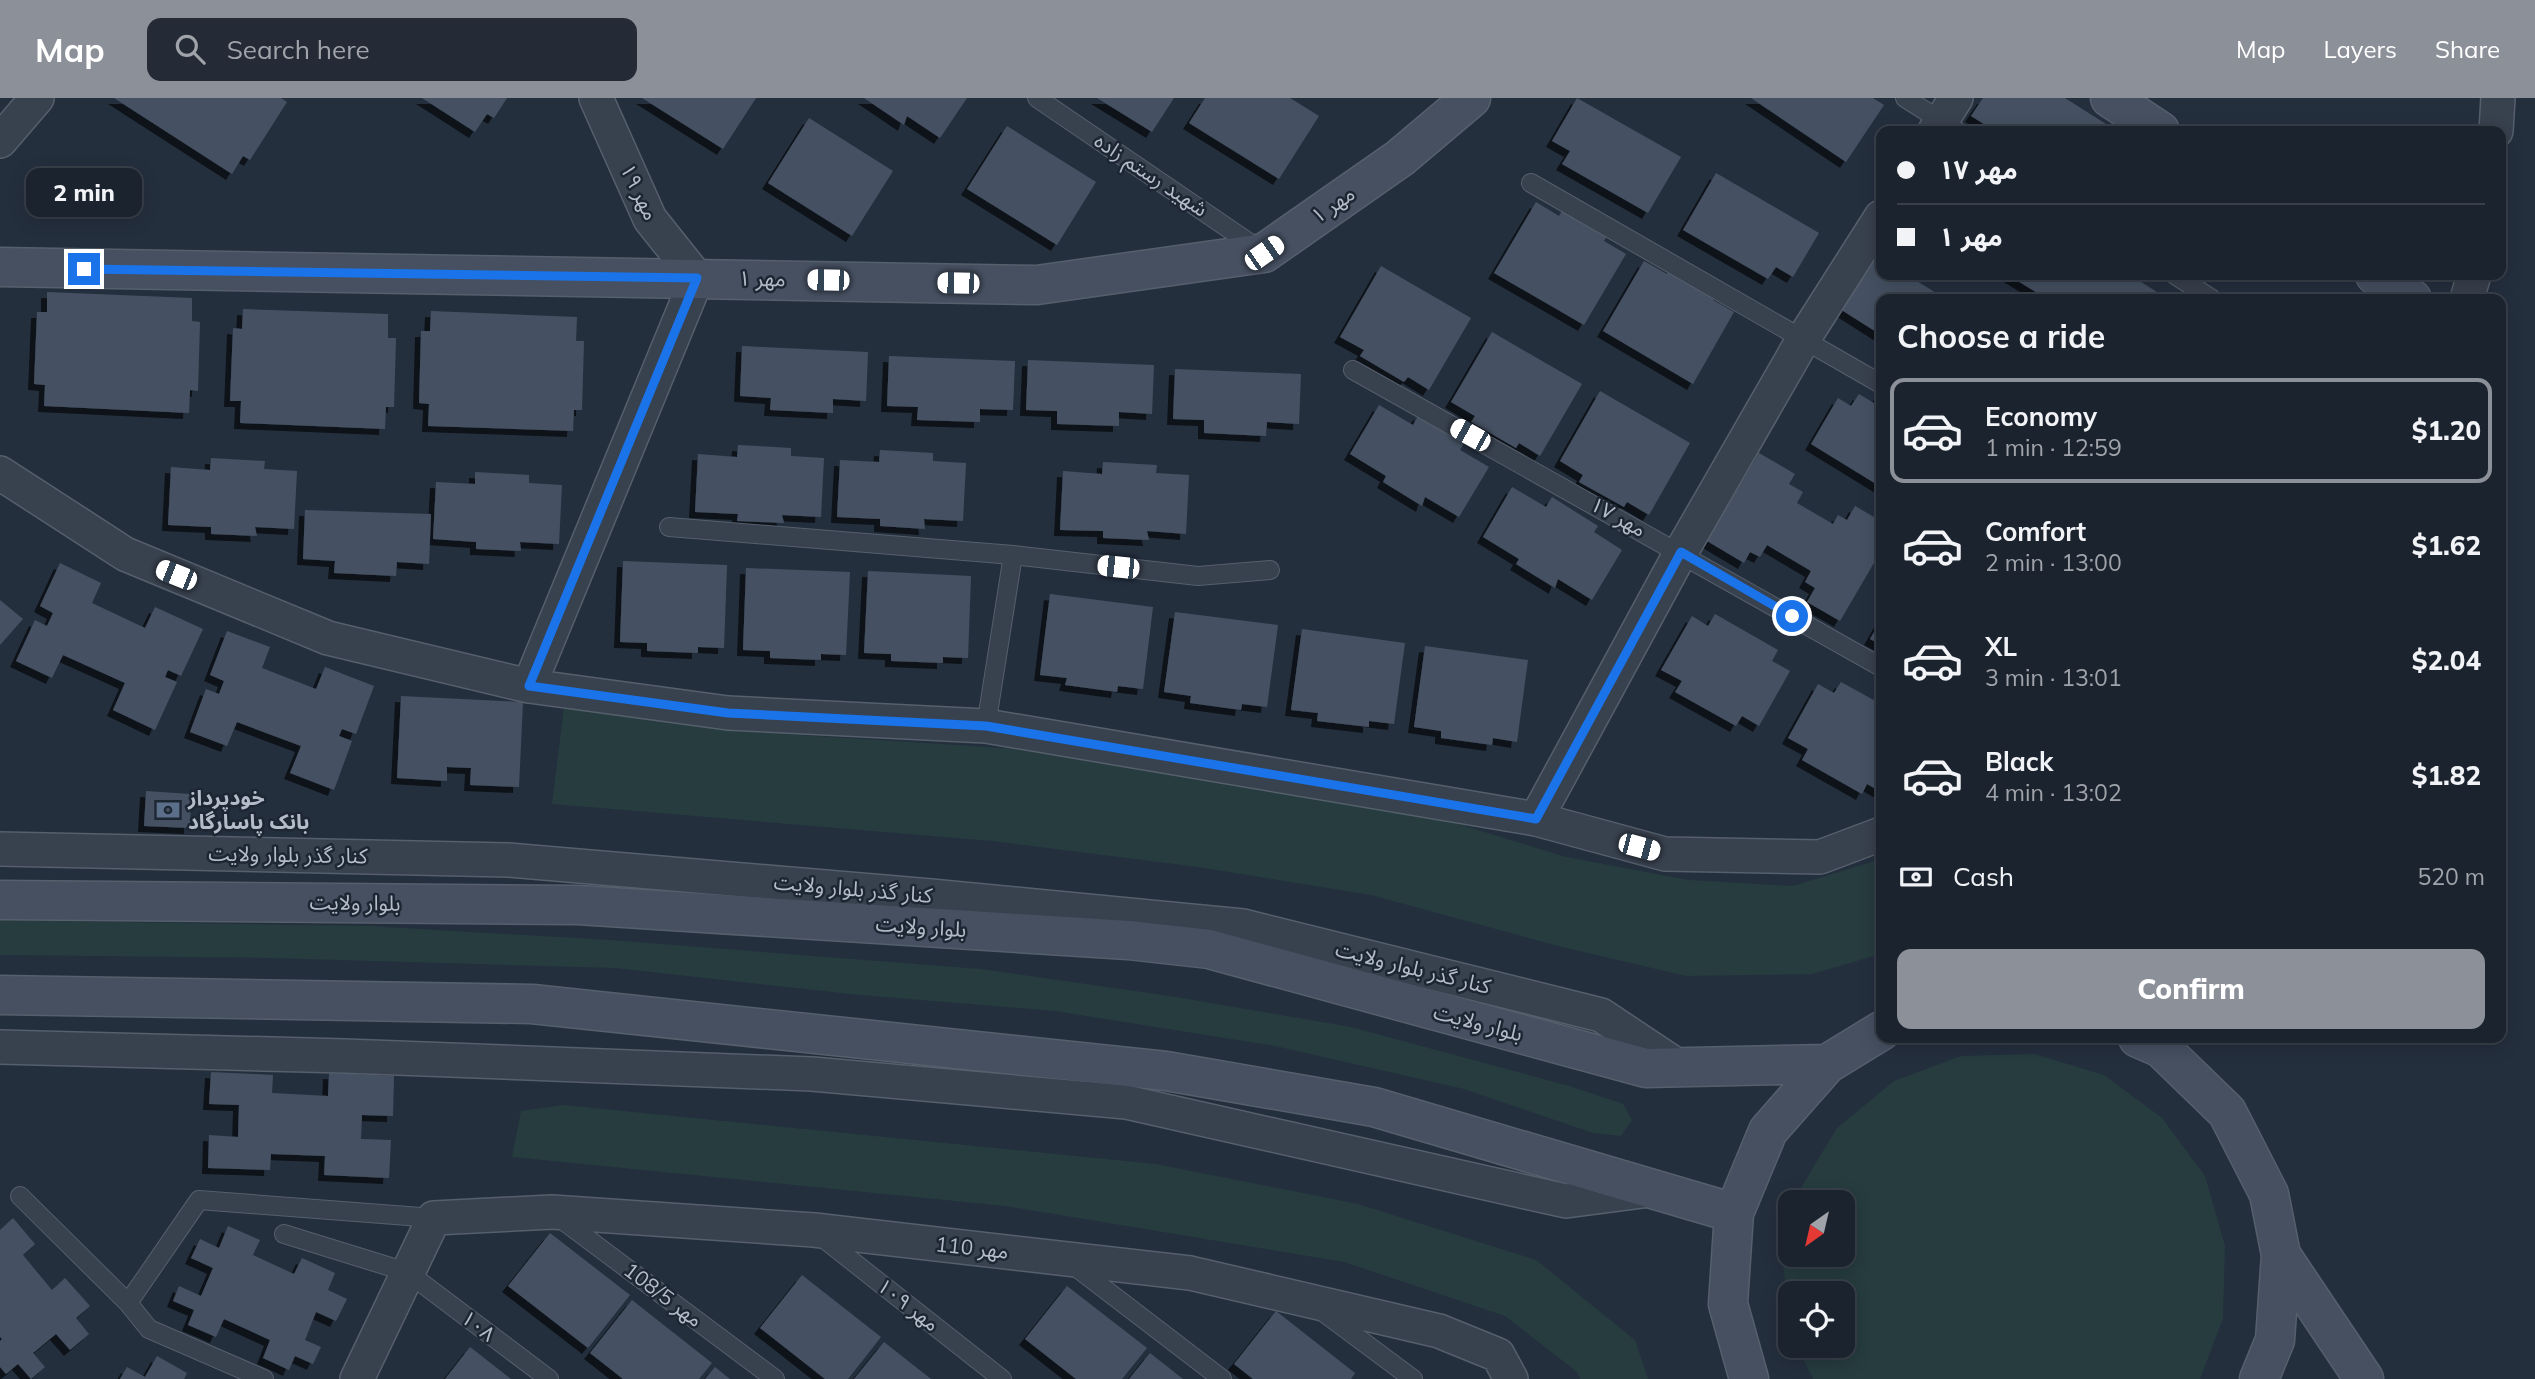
<!DOCTYPE html>
<meta charset="utf-8">
<style>
body{margin:0;font-family:Mulish,"Noto Sans Arabic",sans-serif;background:#242b36;color:#f1f3f6;height:100vh;display:flex;flex-direction:column;font-size:26px;white-space:nowrap}
*{box-sizing:border-box;margin:0}
p{font-size:23px;color:#a0a4aa}
.icon{flex:none;width:38px;height:38px;fill:none;stroke:currentColor;stroke-width:2;stroke-linecap:round;stroke-linejoin:round}
.map{position:relative;flex:1;overflow:hidden}
.panel{position:absolute;left:1876px;top:196px;width:630px;height:749px;display:flex;flex-direction:column;background:#1b232e;border-radius:14px;box-shadow:0 4px 18px #0003,0 0 0 2px #39404a}
.panel>*{flex:none}
.hud{position:absolute;left:1876px;top:28px;width:630px;height:154px;border-radius:14px;box-shadow:0 4px 18px #0003,0 0 0 2px #39404a;display:grid;align-content:center;height:154px;padding:0 21px;background:#1b232e}
.needle{width:46px;rotate:214deg}
.buttons{position:absolute;left:1778px;top:1092px;display:grid;gap:14px}
.buttons a{display:grid;place-items:center;width:77px;height:77px;border-radius:14px;background:#1b232e;box-shadow:0 4px 18px #0003,0 0 0 2px #39404a;font-size:35px}
.end{position:absolute;width:32px;height:32px;margin:-16px;border:9px solid #1a73e8;background:#fff;box-shadow:0 0 0 4px #fff}
.from{border-radius:50%}
.bubble{position:absolute;height:49px;border-radius:14px;background:#1b232e;box-shadow:0 4px 18px #0003,0 0 0 2px #39404a;font-size:23px;font-weight:800;line-height:49px;text-align:center}
.car{position:absolute;width:21px;height:42px;margin:-21px -10px;border-radius:9px;box-shadow:0 0 5px 2px #0007;background:linear-gradient(#fff 24%,#345 0 40%,#fff 0 76%,#345 0 86%,#fff 0)}
.hud b{display:flex;align-items:center;gap:24px;height:66px;font-size:26px}
.hud b+b{border-top:2px solid #39404a}
.hud i{width:18px;height:18px;background:#f1f3f6}
ul{padding:0;list-style:none}
li{display:flex;align-items:center;gap:21px;height:105px;margin:0 14px 10px;padding:0 7px;border:4px solid transparent;border-radius:14px}
li div{flex:1}
li b{display:block;font-size:26px}
li em{font-style:normal;font-weight:800}
li.current{border-color:#8c9099}
li>.icon{width:63px;height:63px;stroke-width:1.5}
h2{padding:0 21px;font-size:32px;line-height:84px}
.pay{display:flex;align-items:center;gap:18px;height:77px;padding:0 21px;font-size:26px}
.pay p{margin-inline-start:auto}
.primary-button{display:flex;gap:14px;margin-top:auto;padding:14px 21px}
.primary-button a{flex:1;height:80px;border-radius:14px;background:#8c9099;color:#fff;font-size:28px;font-weight:800;line-height:80px;text-align:center}
header{display:flex;align-items:center;gap:42px;box-sizing:border-box;height:98px;padding:0 35px;background:#8c9099;color:#fff}
header strong{font-size:33px}
nav{display:flex;gap:38px;margin-inline-start:auto;font-size:24px}
.search{width:490px;height:63px;background:#242b36;display:flex;align-items:center;gap:18px;box-sizing:border-box;padding:0 24px;border-radius:14px;color:#a0a4aa;font-size:26px}
.map>svg:first-child{display:block}
.green{fill:#263c3f}
.building{fill:#455162;filter:url(#shadow)}
.lines{fill:none;stroke-linecap:round;stroke-linejoin:round}
.lane-casing{stroke:#565f6c;stroke-width:20}
.street-casing{stroke:#565f6c;stroke-width:36}
.secondary-casing{stroke:#565f6c;stroke-width:41}
.lane{stroke:#38414e;stroke-width:18}
.street{stroke:#38414e;stroke-width:33}
.secondary{stroke:#465061;stroke-width:38}
.route{stroke:#1a73e8;stroke-width:9}
.labels{text-anchor:middle;stroke-width:5;stroke-linejoin:round;paint-order:stroke}
.street-label{font-size:21px;fill:#b4bcc9;stroke:#1d2633}
.poi-label{font-size:21px;font-weight:bold;fill:#b4bcc9;stroke:#1d2633;text-anchor:start}
</style>
<header>
<strong>Map</strong>
<div class="search"><svg class="icon" aria-label="search" viewBox="0 0 24 24"><circle cx="10" cy="10" r="6"/><path d="M15 15l6 6"/></svg>Search here</div>
<nav><a>Map</a><a>Layers</a><a>Share</a></nav>
</header>
<div class="map">
<svg width="2535" height="1281" viewBox="0 0 2535 1281">
<defs>
<filter id="shadow"><feDropShadow dx="-6" dy="6" stdDeviation="0" flood-color="#0009"/></filter>
</defs>
<rect width="100%" height="100%" fill="#242f3e"/>
<path class="green" d="M 564,609 L 725,632 L 1032,652 L 1426,716 L 1566,759 L 1689,782 L 1793,788 L 1881,761 L 1881,856 L 1812,876 L 1686,878 L 1558,848 L 1371,797 L 1198,769 L 992,743 L 552,706 Z
M 0,822 L 368,828 L 610,842 L 981,871 L 1170,898 L 1351,929 L 1569,988 L 1623,1006 L 1632,1022 L 1621,1038 L 1593,1035 L 1464,991 L 1275,948 L 1055,913 L 860,897 L 615,870 L 270,860 L 0,857 Z
M 2034,956 L 2104,977 L 2162,1020 L 2205,1078 L 2225,1148 L 2223,1220 L 2200,1281 L 1813,1281 L 1797,1248 L 1843,1248 L 1843,1195 L 1790,1195 L 1790,1224 L 1783,1165 L 1790,1132 L 1790,1157 L 1843,1157 L 1843,1104 L 1796,1104 L 1799,1093 L 1837,1030 L 1894,983 L 1961,958 Z
M 563,1007 L 1156,1066 L 1358,1106 L 1536,1162 L 1635,1242 L 1648,1281 L 1580,1281 L 1577,1274 L 1505,1218 L 1344,1164 L 1005,1108 L 512,1059 L 521,1013 Z"/>
<path class="building" d="M 114,0 L 281,0 L 287,4 L 250,62 L 243,58 L 232,76 Z
M 422,0 L 507,0 L 494,20 L 487,16 L 475,34 Z
M 642,0 L 756,0 L 723,51 Z
M 864,0 L 967,0 L 940,40 L 907,18 L 904,27 Z
M 1097,0 L 1174,0 L 1152,34 Z
M 1205,0 L 1290,0 L 1319,18 L 1279,81 L 1189,25 Z
M 1577,0 L 1681,59 L 1648,115 L 1562,66 L 1570,53 L 1552,43 Z
M 1751,0 L 1873,0 L 1884,7 L 1846,64 Z
M 1983,0 L 2065,0 L 2117,33 L 1995,33 L 1971,18 Z
M 809,20 L 893,73 L 852,138 L 768,85 Z
M 1007,28 L 1096,84 L 1057,147 L 967,91 Z
M 1716,75 L 1819,135 L 1793,179 L 1776,169 L 1768,181 L 1683,132 Z
M 1536,104 L 1559,118 L 1563,111 L 1607,138 L 1604,143 L 1626,156 L 1584,227 L 1494,175 Z
M 1875,156 L 1881,160 L 1881,177 L 1907,177 L 1946,201 L 1881,201 L 1881,237 L 1840,211 Z
M 1644,163 L 1667,176 L 1671,170 L 1716,196 L 1713,202 L 1734,214 L 1693,286 L 1603,233 Z
M 1381,168 L 1471,220 L 1429,292 L 1408,279 L 1404,284 L 1360,258 L 1364,252 L 1340,239 Z
M 2008,177 L 2130,177 L 2168,201 L 2047,201 Z
M 47,194 L 192,200 L 192,223 L 200,224 L 198,293 L 190,292 L 189,315 L 44,308 L 45,287 L 34,286 L 37,214 L 47,214 Z
M 243,211 L 388,216 L 388,240 L 396,240 L 394,309 L 386,309 L 385,331 L 240,325 L 241,303 L 230,303 L 233,230 L 242,231 Z
M 431,213 L 577,219 L 576,243 L 584,243 L 582,312 L 574,312 L 573,333 L 428,328 L 429,306 L 419,305 L 421,233 L 430,233 Z
M 1492,234 L 1582,286 L 1540,358 L 1519,345 L 1516,350 L 1471,324 L 1475,318 L 1451,304 Z
M 742,248 L 868,254 L 866,303 L 833,301 L 833,315 L 770,312 L 771,300 L 740,298 Z
M 889,258 L 1015,263 L 1013,312 L 980,311 L 980,324 L 917,322 L 918,309 L 887,308 Z
M 1028,262 L 1154,267 L 1152,316 L 1119,314 L 1119,328 L 1057,326 L 1057,313 L 1026,312 Z
M 1175,271 L 1301,276 L 1299,326 L 1267,324 L 1266,338 L 1204,335 L 1204,322 L 1173,321 Z
M 1600,293 L 1690,345 L 1649,417 L 1627,404 L 1624,409 L 1579,384 L 1583,377 L 1560,363 Z
M 1881,294 L 1881,389 L 1811,346 L 1838,300 L 1851,308 L 1859,296 L 1874,305 Z
M 1379,307 L 1413,327 L 1419,316 L 1465,344 L 1460,352 L 1489,369 L 1459,419 L 1425,399 L 1422,408 L 1383,384 L 1386,378 L 1350,356 Z
M 738,347 L 791,350 L 791,358 L 824,360 L 821,419 L 782,417 L 784,425 L 737,423 L 738,416 L 695,414 L 698,356 L 737,359 Z
M 880,352 L 933,355 L 933,363 L 966,365 L 963,423 L 924,421 L 925,431 L 880,428 L 880,421 L 837,419 L 840,362 L 879,364 Z
M 1759,355 L 1795,376 L 1789,386 L 1803,394 L 1797,405 L 1833,426 L 1838,417 L 1847,422 L 1855,408 L 1881,423 L 1881,453 L 1840,523 L 1807,504 L 1815,490 L 1805,484 L 1811,473 L 1767,447 L 1760,459 L 1750,454 L 1744,465 L 1707,443 Z
M 211,360 L 265,363 L 264,371 L 297,373 L 294,431 L 255,429 L 257,438 L 211,436 L 211,429 L 168,427 L 171,369 L 210,372 Z
M 1103,364 L 1157,367 L 1156,375 L 1189,377 L 1186,436 L 1147,433 L 1149,442 L 1103,440 L 1103,433 L 1060,432 L 1063,373 L 1102,376 Z
M 475,374 L 529,377 L 529,385 L 562,387 L 559,446 L 520,444 L 521,453 L 476,451 L 476,444 L 433,441 L 436,384 L 475,386 Z
M 1512,389 L 1546,409 L 1552,399 L 1598,428 L 1594,434 L 1622,452 L 1592,502 L 1558,481 L 1555,490 L 1516,466 L 1519,461 L 1483,439 Z
M 305,412 L 431,416 L 429,466 L 397,464 L 396,478 L 334,475 L 335,463 L 303,461 Z
M 623,463 L 727,467 L 724,550 L 698,549 L 698,555 L 647,553 L 647,545 L 620,544 Z
M 60,465 L 101,485 L 92,505 L 145,530 L 155,509 L 203,531 L 181,578 L 168,572 L 165,579 L 177,584 L 155,632 L 113,612 L 125,585 L 63,557 L 52,580 L 16,563 L 35,522 L 47,528 L 53,515 L 40,508 Z
M 746,470 L 850,474 L 846,557 L 821,556 L 821,562 L 770,560 L 770,553 L 743,552 Z
M 868,473 L 971,478 L 968,560 L 943,559 L 943,565 L 891,563 L 891,556 L 864,555 Z
M 1050,496 L 1153,509 L 1143,591 L 1118,588 L 1117,594 L 1065,587 L 1067,580 L 1040,577 Z
M 0,502 L 23,521 L 0,547 Z
M 1175,514 L 1278,527 L 1267,609 L 1242,606 L 1241,612 L 1190,605 L 1191,598 L 1164,594 Z
M 1715,516 L 1778,552 L 1772,563 L 1790,573 L 1759,628 L 1742,618 L 1736,628 L 1675,594 L 1682,583 L 1661,572 L 1692,518 L 1708,528 Z
M 1881,522 L 1881,547 L 1870,541 Z
M 1302,531 L 1405,545 L 1394,626 L 1369,623 L 1369,629 L 1317,623 L 1318,615 L 1291,612 Z
M 227,533 L 270,549 L 262,570 L 316,591 L 325,569 L 374,588 L 356,636 L 342,631 L 339,638 L 352,643 L 334,692 L 290,675 L 301,648 L 237,624 L 227,648 L 190,634 L 206,591 L 219,596 L 224,583 L 210,577 Z
M 1425,548 L 1528,562 L 1517,644 L 1493,640 L 1492,647 L 1441,640 L 1441,633 L 1414,629 Z
M 1841,584 L 1881,606 L 1881,694 L 1867,686 L 1862,696 L 1802,662 L 1808,651 L 1788,640 L 1818,586 L 1834,595 Z
M 401,598 L 523,604 L 519,689 L 470,687 L 471,670 L 447,669 L 447,683 L 397,680 Z
M 146,693 L 191,696 L 190,730 L 144,728 Z
M 211,974 L 273,977 L 272,995 L 328,998 L 329,975 L 394,978 L 393,1018 L 362,1017 L 361,1041 L 391,1042 L 389,1080 L 324,1077 L 325,1058 L 271,1056 L 270,1072 L 208,1070 L 209,1037 L 238,1039 L 239,1007 L 209,1006 Z
M 13,1120 L 35,1146 L 23,1157 L 52,1192 L 65,1180 L 90,1208 L 76,1220 L 89,1236 L 70,1252 L 56,1236 L 33,1255 L 45,1269 L 31,1281 L 18,1266 L 6,1276 L 0,1269 L 0,1243 L 2,1241 L 0,1239 L 0,1132 Z
M 228,1128 L 260,1142 L 253,1157 L 294,1176 L 302,1160 L 335,1175 L 328,1192 L 347,1201 L 336,1223 L 316,1214 L 305,1242 L 321,1249 L 313,1266 L 295,1258 L 289,1272 L 263,1260 L 270,1242 L 224,1221 L 216,1239 L 188,1227 L 194,1212 L 173,1203 L 179,1188 L 201,1198 L 213,1170 L 191,1160 L 200,1141 L 219,1150 Z
M 550,1135 L 630,1197 L 588,1250 L 508,1188 Z
M 802,1177 L 881,1239 L 848,1281 L 825,1281 L 760,1230 Z
M 1067,1188 L 1147,1250 L 1122,1281 L 1076,1281 L 1025,1241 Z
M 632,1202 L 712,1265 L 699,1281 L 623,1281 L 590,1255 Z
M 1276,1213 L 1355,1275 L 1351,1281 L 1253,1281 L 1234,1266 Z
M 884,1244 L 931,1281 L 854,1281 Z
M 470,1249 L 511,1281 L 445,1281 Z
M 1150,1255 L 1183,1281 L 1129,1281 Z
M 157,1258 L 187,1275 L 184,1281 L 120,1281 L 127,1269 L 145,1279 Z
M 715,1269 L 730,1281 L 705,1281 Z"/>
<g class="lines">
<g class="lane-casing">
<path id="lane" d="M 1037,0 L 1260,152
M 1905,0 L 1957,33
M 1531,85 L 1881,286
M 2175,177 L 2212,201
M 1353,272 L 1881,569
M 669,429 L 1013,457 L 1198,478 L 1270,472
M 986,628 L 1013,457
M 20,1098 L 128,1205 L 149,1231 L 264,1281
M 557,1118 L 775,1281
M 284,1136 L 407,1174 L 549,1281
M 819,1137 L 1002,1281
M 1072,1166 L 1222,1281
M 128,1205 L 199,1102 L 434,1120
M 1323,1214 L 1413,1281"/>
</g>
<g class="street-casing">
<path id="street" d="M 1935,33 L 1956,0
M 2496,33 L 2498,0
M 0,43 L 37,0
M 2467,201 L 2474,177
M 0,375 L 125,456 L 328,540 L 529,588 L 728,615 L 986,628 L 1536,721 L 1665,756 L 1820,759 L 1881,736
M 529,588 L 697,180 L 650,121 L 596,0
M 1536,721 L 1681,454 L 1804,240 L 1881,119
M 0,751 L 508,762 L 931,798 L 1243,828 L 1601,917 L 1679,969
M 0,949 L 345,958 L 812,976 L 1126,1004 L 1566,1103 L 1650,1092
M 357,1281 L 434,1120 L 552,1114 L 814,1132 L 1190,1175 L 1439,1233 L 1498,1257 L 1511,1281"/>
</g>
<g class="secondary-casing">
<path id="secondary" d="M 2110,0 L 2160,33
M 0,169 L 1037,187 L 1264,155 L 1400,60 L 1471,0
M 2375,177 L 2412,201
M 0,802 L 578,807 L 1128,842 L 1209,851 L 1646,970 L 1827,966
M 0,897 L 532,906 L 1166,973 L 1374,1009 L 1734,1115
M 2138,940 L 2161,950 L 2227,1014 L 2269,1096 L 2281,1157 L 2275,1242 L 2259,1281
M 2281,1157 L 2364,1281
M 1749,1281 L 1728,1206 L 1734,1115 L 1768,1033 L 1827,966 L 1881,933"/>
</g>
<use href="#lane" class="lane"/>
<use href="#street" class="street"/>
<use href="#secondary" class="secondary"/>
</g>
<g class="lines">
<path class="route" d="M 84,171 L 697,180 L 529,588 L 728,615 L 986,628 L 1536,721 L 1681,454 L 1792,518"/>
</g>
<defs>
<g id="bank-bare" transform="scale(1.89)"><path d="M-6-4H6V4H-6ZM0-2.3a2.3 2.3 0 1 0 0 4.6a2.3 2.3 0 1 0 0-4.6Z" fill="#5c6f8a" stroke="#1d2633" stroke-width="2.5" paint-order="stroke"/></g>
</defs>
<g fill-rule="evenodd">
<use href="#bank-bare" x="168" y="712"/>
</g>
<g class="labels">
<g class="street-label">
<text transform="translate(1151 77) rotate(34)" y="7">شهید رستم زاده</text>
<text transform="translate(639 94) rotate(64)" y="7">مهر ۱۹</text>
<text transform="translate(1333 107) rotate(-35)" y="7">مهر ۱</text>
<text transform="translate(762 181) rotate(1)" y="7">مهر ۱</text>
<text transform="translate(1618 419) rotate(29)" y="7">مهر ۱۷</text>
<text transform="translate(288 757) rotate(1)" y="7">کنار گذر بلوار ولایت</text>
<text transform="translate(853 791) rotate(5)" y="7">کنار گذر بلوار ولایت</text>
<text transform="translate(355 805) rotate(1)" y="7">بلوار ولایت</text>
<text transform="translate(921 829) rotate(4)" y="7">بلوار ولایت</text>
<text transform="translate(1413 870) rotate(14)" y="7">کنار گذر بلوار ولایت</text>
<text transform="translate(1478 925) rotate(15)" y="7">بلوار ولایت</text>
<text transform="translate(972 1150) rotate(6)" y="7">مهر 110</text>
<text transform="translate(663 1197) rotate(37)" y="7">مهر 108/5</text>
<text transform="translate(908 1207) rotate(38)" y="7">مهر ۱۰۹</text>
<text transform="translate(478 1228) rotate(37)" y="7">۱۰۸</text>
</g>
<g class="poi-label">
<text x="188" y="707">خودپرداز<tspan x="188" dy="24">بانک پاسارگاد</tspan></text>
</g>
</g>
</svg>
<div class="buttons">
<a><svg class="needle" viewBox="-14 -14 28 28"><path d="M0-13l5 13h-10z" fill="#e53935"/><path d="M0 13l5-13h-10z" fill="#a0a4aa"/></svg></a>
<a><svg class="icon" aria-label="locate" viewBox="0 0 24 24"><circle cx="12" cy="12" r="6"/><path d="M12 2v4M12 18v4M2 12h4M18 12h4"/></svg></a>
</div>
<i class="end from" style="left:1792px;top:518px"></i>
<i class="end" style="left:84px;top:171px"></i>
<div class="bubble" style="left:26px;top:70px;width:116px">2 min</div>
<i class="car" style="left:1264px;top:155px;rotate:55deg"></i>
<i class="car" style="left:828px;top:182px;rotate:271deg"></i>
<i class="car" style="left:958px;top:185px;rotate:271deg"></i>
<i class="car" style="left:1470px;top:337px;rotate:299deg"></i>
<i class="car" style="left:1118px;top:469px;rotate:276deg"></i>
<i class="car" style="left:176px;top:477px;rotate:292deg"></i>
<i class="car" style="left:1639px;top:749px;rotate:105deg"></i>
<div class="hud">
<b><i class="from"></i>مهر ۱۷</b>
<b><i></i>مهر ۱</b>
</div>
<section class="panel">
<h2>Choose a ride</h2>
<ul>
<li class="current"><svg class="icon" aria-label="car" viewBox="0 0 24 24"><path d="M5 17H2v-5l4-1 3-4h7l3 4 3 1v5h-3M9 17h6M6 11h13"/><circle cx="7" cy="17" r="2"/><circle cx="17" cy="17" r="2"/></svg><div><b>Economy</b><p>1 min · 12:59</p></div><em>$1.20</em></li>
<li><svg class="icon" aria-label="car" viewBox="0 0 24 24"><path d="M5 17H2v-5l4-1 3-4h7l3 4 3 1v5h-3M9 17h6M6 11h13"/><circle cx="7" cy="17" r="2"/><circle cx="17" cy="17" r="2"/></svg><div><b>Comfort</b><p>2 min · 13:00</p></div><em>$1.62</em></li>
<li><svg class="icon" aria-label="car" viewBox="0 0 24 24"><path d="M5 17H2v-5l4-1 3-4h7l3 4 3 1v5h-3M9 17h6M6 11h13"/><circle cx="7" cy="17" r="2"/><circle cx="17" cy="17" r="2"/></svg><div><b>XL</b><p>3 min · 13:01</p></div><em>$2.04</em></li>
<li><svg class="icon" aria-label="car" viewBox="0 0 24 24"><path d="M5 17H2v-5l4-1 3-4h7l3 4 3 1v5h-3M9 17h6M6 11h13"/><circle cx="7" cy="17" r="2"/><circle cx="17" cy="17" r="2"/></svg><div><b>Black</b><p>4 min · 13:02</p></div><em>$1.82</em></li>
</ul>
<div class="pay"><svg class="icon" aria-label="cash" viewBox="0 0 24 24"><path d="M3 7h18v10H3z"/><circle cx="12" cy="12" r="2"/></svg>Cash<p>520 m</p></div>
<div class="primary-button"><a>Confirm</a></div>
</section>
</div>
